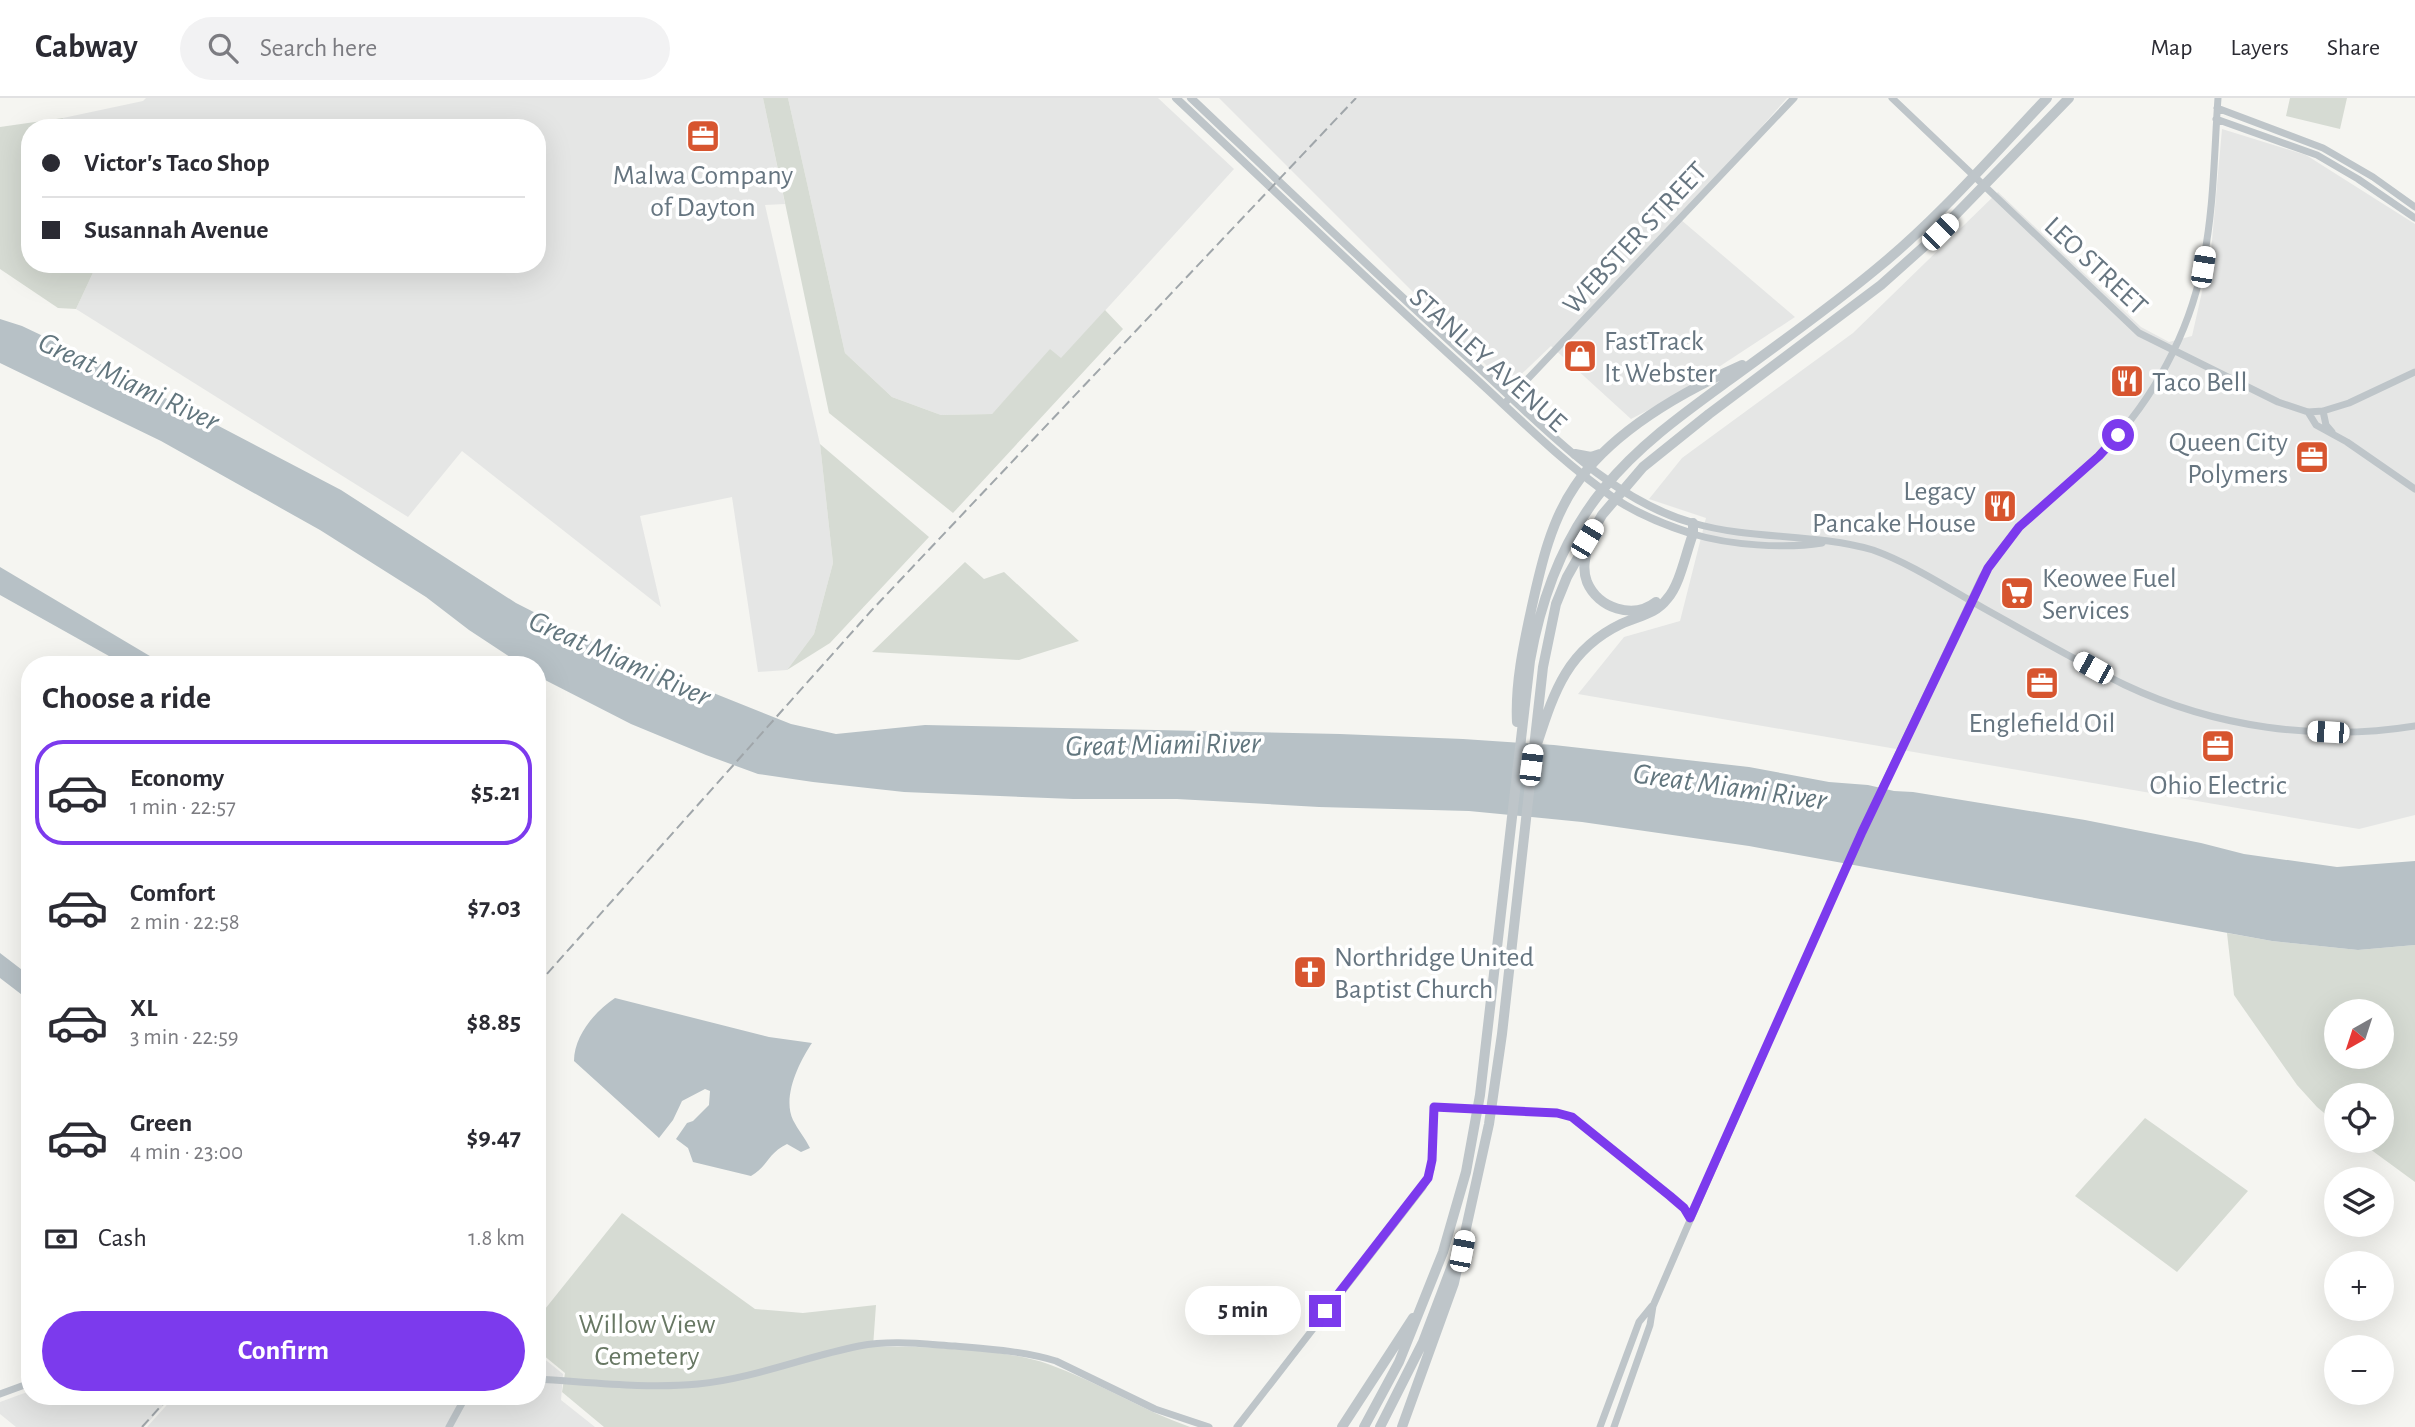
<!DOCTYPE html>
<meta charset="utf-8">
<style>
body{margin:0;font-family:"Alegreya Sans",sans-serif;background:#f2f2f3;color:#2b2b33;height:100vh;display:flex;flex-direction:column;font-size:26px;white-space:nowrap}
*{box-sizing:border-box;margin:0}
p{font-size:23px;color:#7c7c81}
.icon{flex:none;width:38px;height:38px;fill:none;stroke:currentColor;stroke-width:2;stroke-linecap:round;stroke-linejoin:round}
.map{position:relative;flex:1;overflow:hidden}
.side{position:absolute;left:21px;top:558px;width:525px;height:749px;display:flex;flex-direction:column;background:#fff;border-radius:28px;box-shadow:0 7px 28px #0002}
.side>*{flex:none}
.hud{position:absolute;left:21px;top:21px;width:525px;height:154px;border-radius:28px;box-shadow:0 7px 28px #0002;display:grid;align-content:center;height:154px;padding:0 21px;background:#fff}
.needle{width:46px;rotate:219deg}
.controls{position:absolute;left:2324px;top:901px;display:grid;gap:14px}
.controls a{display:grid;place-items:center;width:70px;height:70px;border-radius:50%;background:#fff;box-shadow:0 7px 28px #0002;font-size:35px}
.end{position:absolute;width:32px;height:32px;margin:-16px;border:9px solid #7c3aed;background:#fff;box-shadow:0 0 0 4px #fff}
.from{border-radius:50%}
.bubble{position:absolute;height:49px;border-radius:24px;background:#fff;box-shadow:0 7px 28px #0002;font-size:23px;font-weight:600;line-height:49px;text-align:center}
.car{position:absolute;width:21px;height:42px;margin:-21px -10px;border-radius:9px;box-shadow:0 0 5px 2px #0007;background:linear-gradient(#fff 24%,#345 0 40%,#fff 0 76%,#345 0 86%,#fff 0)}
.hud b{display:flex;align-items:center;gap:24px;height:66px;font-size:26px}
.hud b+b{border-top:2px solid #e1e1e2}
.hud i{width:18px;height:18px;background:#2b2b33}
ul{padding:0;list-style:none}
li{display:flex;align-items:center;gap:21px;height:105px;margin:0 14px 10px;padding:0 7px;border:4px solid transparent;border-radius:28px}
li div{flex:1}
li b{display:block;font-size:26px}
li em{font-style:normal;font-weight:600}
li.on{border-color:#7c3aed}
li>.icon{width:63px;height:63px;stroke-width:1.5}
h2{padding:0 21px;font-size:32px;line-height:84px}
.pay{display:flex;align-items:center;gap:18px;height:77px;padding:0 21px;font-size:26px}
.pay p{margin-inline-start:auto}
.action{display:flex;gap:14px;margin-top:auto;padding:14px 21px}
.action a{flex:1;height:80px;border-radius:42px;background:#7c3aed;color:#fff;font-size:28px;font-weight:600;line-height:80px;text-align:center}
header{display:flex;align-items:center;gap:42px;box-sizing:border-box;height:98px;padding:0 35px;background:#fff;border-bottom:2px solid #e1e1e2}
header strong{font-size:33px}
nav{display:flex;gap:38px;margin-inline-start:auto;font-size:24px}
.search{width:490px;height:63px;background:#f2f2f3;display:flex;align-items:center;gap:18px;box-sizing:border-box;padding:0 24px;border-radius:38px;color:#7c7c81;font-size:26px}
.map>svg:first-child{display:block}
.built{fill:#e5e6e5}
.green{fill:#d6dbd3;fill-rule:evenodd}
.water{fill:#b7c1c6}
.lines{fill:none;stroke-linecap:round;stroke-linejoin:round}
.secondary{stroke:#bec5c9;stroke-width:7}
.primary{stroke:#bec5c9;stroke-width:8}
.highway{stroke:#bec5c9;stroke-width:10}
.rail{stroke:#a0a6aa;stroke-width:2;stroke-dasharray:10 5;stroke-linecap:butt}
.route{stroke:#7c3aed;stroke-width:9}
.labels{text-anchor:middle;stroke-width:7;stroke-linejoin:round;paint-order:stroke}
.poi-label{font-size:28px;fill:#667580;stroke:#fff;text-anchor:start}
.street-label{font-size:28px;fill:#667580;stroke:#fff}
.park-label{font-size:28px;fill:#687864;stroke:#fff}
.water-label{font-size:30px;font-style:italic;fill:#62767e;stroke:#fff}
</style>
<header>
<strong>Cabway</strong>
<div class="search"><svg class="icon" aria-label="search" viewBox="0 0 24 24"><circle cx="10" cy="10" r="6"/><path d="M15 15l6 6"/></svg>Search here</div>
<nav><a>Map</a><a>Layers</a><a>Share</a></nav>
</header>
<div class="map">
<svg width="2415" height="1329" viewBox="0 0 2415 1329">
<rect width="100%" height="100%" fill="#f5f5f1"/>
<path class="built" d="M 146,0 L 763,0 L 785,106 L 765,107 L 820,346 L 833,465 L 814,536 L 787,572 L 758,574 L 732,399 L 640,418 L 661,509 L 462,353 L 408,419 L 76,211 L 97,166 L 537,166 L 537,30 L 61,30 L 63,20 L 143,3 Z
M 788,0 L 1158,0 L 1234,71 L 1061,261 L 1050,252 L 992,316 L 941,317 L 892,299 L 845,255 Z
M 1219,0 L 1787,0 L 1680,121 L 1795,219 L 1673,299 L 1631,321 L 1551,248 L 1508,289 Z
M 2222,31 L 2306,57 L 2415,126 L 2415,717 L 2359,731 L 1578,596 L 1624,539 L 1680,523 L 1706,420 L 1649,401 L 1682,360 L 1853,235 L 1998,94 L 2141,229 L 2169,244 L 2192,238 L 2211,154 Z
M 537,1255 L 563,1276 L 561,1302 L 595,1329 L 147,1329 L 174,1299 L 537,1298 Z
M 30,1293 L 30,1298 L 171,1299 L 144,1329 L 16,1329 L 0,1316 L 0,1304 Z"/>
<path class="green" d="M 763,0 L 788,0 L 845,255 L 892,299 L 941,317 L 992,316 L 1050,251 L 1061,260 L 1105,212 L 1123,231 L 953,415 L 829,315 Z
M 2290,0 L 2347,0 L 2340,31 L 2286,18 Z
M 63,20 L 61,30 L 30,30 L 30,166 L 97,166 L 76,211 L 58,210 L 0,171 L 0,29 Z
M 820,346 L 929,439 L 830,545 L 787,572 L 814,536 L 833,465 Z
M 965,464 L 984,481 L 1004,474 L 1079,543 L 1019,562 L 872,554 Z
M 2227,835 L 2272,843 L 2358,852 L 2415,847 L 2415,1084 L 2359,1043 L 2382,1043 L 2382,998 L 2336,998 L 2336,1025 L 2317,1009 L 2297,987 L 2234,897 ZM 2336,914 L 2382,914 L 2382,959 L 2336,959 Z
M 2145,1020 L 2248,1093 L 2177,1174 L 2075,1098 Z
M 622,1115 L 755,1211 L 803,1215 L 876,1207 L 873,1249 C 922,1248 1002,1250 1048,1266 C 1097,1283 1141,1312 1190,1329 L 604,1329 L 562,1294 L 565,1275 L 537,1252 L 537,1221 Z"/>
<path class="water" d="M 0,221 L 22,228 L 83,257 L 341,392 L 516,505 L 616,556 L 791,626 L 836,636 L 925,627 L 1340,636 L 1463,641 L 1554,647 L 1749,669 L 1829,684 L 1868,687 L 1894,693 L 1913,694 L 2085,722 L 2201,745 L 2244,756 L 2337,769 L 2415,763 L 2415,847 L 2358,852 L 2272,843 L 1749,748 L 1582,724 L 1469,713 L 1319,709 L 1177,701 L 1073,701 L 904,694 L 813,684 L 758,676 L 706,657 L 631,626 L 547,583 L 537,577 L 537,567 L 522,567 L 469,532 L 426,499 L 320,432 L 161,343 L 0,265 Z
M 0,469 L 165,567 L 125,567 L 0,497 Z
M 0,855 L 30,878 L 30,903 L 0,880 Z
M 615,900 L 769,939 L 812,945 C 799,964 782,999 793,1022 C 798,1032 805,1040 810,1050 L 801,1054 L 787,1046 C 767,1056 769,1067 751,1078 L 693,1064 L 688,1050 L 676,1041 L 687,1025 L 693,1023 L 709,1007 L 710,993 L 705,991 L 682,1003 L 673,1022 L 659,1040 L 574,963 C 574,938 595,913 615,900 Z"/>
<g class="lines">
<path class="secondary" d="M 1892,0 L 2139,235 L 2278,304 L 2308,314 L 2323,313 L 2349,305 L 2415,274
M 2217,10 L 2323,50 L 2373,79 L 2415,109
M 2216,21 L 2317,57 L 2358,81 L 2415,120
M 1504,306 L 1794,0
M 2323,313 L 2326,327 L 2332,334
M 2308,314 L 2316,327 L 2347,344 L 2415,391
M 1693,425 C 1751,442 1815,435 1873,452 C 1912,466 1949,491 1985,511 C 2032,537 2078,564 2125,587 C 2214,629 2318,644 2415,628
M 1693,436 C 1729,447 1785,451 1822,445
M 537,1281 C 590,1284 645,1291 698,1286 C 755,1280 804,1259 859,1248 C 891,1242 923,1246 955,1248 C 989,1251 1023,1253 1056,1263 L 1155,1311 L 1209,1329
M 0,1296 L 30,1285
M 449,1329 L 466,1298
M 1237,1329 L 1423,1089 L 1431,1071 L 1434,1009 L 1557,1015 L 1572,1019 L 1670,1098 L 1684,1110 L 1690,1120
M 1600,1329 L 1639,1224 L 1652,1208
M 1614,1329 L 1650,1227 L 1653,1208 L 1688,1127 L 1861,735 L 1982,479 C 2012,425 2064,393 2106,350 C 2153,302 2189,235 2202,169 C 2214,114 2214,56 2218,0"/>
<path class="primary" d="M 1176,0 C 1272,90 1366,181 1463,269 C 1511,312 1558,361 1611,398 C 1635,415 1665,427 1693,436
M 1191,0 C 1286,90 1380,180 1477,268 C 1540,325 1609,402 1693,425"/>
<path class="highway" d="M 1575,356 L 1591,359 L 1600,356
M 1589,446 C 1585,459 1582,471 1587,484 C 1598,510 1633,522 1656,504
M 1517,624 C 1515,585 1524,545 1532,508 C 1541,467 1551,423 1575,388 C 1611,334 1684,293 1742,267
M 1537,646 C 1554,594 1567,552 1621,526 C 1637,518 1655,517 1667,501 C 1680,487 1686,454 1693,436 L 1693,425
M 1342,1329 L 1413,1220
M 1364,1329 L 1399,1264 L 1443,1154 L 1466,1074 L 1480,997 L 1530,563 C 1541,500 1563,440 1604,390 C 1639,347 1684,315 1728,283 C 1777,247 1828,211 1875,172 C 1938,121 1992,58 2047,0
M 1380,1329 L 1423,1244 L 1453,1165
M 1402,1329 L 1454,1185 L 1489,1026 L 1502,936 L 1543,569 L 1556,506 L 1567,479 L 1602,417 L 1643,369 L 1709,316 L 1881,187 L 1928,145 L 2069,0"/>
<path class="rail" d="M 537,887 L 871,513 L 1356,0
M 142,1329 L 170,1298"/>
</g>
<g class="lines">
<path class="route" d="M 1325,1213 L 1428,1080 L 1432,1062 L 1434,1009 L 1557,1015 L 1572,1019 L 1670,1098 L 1684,1110 L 1690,1120 L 1862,734 L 1988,470 L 2019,429 L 2099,358 L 2118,337"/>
</g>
<defs>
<g id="office-square" transform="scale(1.75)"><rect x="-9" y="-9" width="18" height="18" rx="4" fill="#d7552f" stroke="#fff"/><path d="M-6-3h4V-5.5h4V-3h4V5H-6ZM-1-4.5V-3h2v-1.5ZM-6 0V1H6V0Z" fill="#fff"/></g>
<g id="shop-square" transform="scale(1.75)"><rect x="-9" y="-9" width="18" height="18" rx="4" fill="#d7552f" stroke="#fff"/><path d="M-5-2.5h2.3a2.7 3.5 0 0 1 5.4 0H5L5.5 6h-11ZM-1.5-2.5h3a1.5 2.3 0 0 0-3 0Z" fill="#fff"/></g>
<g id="restaurant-square" transform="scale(1.75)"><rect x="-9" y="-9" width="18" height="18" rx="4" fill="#d7552f" stroke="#fff"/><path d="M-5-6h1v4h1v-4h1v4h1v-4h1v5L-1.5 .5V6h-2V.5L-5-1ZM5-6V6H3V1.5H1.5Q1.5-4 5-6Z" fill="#fff"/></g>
<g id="supermarket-square" transform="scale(1.75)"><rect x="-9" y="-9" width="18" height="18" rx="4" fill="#d7552f" stroke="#fff"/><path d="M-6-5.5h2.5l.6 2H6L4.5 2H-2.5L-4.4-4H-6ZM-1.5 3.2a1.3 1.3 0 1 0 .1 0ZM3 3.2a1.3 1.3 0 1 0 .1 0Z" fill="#fff"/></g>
<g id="church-square" transform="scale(1.75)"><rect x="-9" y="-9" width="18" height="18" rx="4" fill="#d7552f" stroke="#fff"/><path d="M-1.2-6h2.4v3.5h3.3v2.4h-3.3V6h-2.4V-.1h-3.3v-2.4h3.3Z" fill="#fff"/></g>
</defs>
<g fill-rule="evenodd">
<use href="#office-square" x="703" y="38"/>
<use href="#shop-square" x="1580" y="258"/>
<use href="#restaurant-square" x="2127" y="283"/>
<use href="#office-square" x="2312" y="359"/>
<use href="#restaurant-square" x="2000" y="408"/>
<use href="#supermarket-square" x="2017" y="495"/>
<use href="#office-square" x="2042" y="585"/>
<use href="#office-square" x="2218" y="648"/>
<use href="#church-square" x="1310" y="874"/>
</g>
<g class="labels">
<g class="poi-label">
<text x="703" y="86" text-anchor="middle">Malwa Company<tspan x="703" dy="32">of Dayton</tspan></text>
<text x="1604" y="252">FastTrack<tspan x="1604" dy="32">It Webster</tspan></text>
<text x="2152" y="293">Taco Bell</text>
<text x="2288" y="353" text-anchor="end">Queen City<tspan x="2288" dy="32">Polymers</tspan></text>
<text x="1976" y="402" text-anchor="end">Legacy<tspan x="1976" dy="32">Pancake House</tspan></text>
<text x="2042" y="489">Keowee Fuel<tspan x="2042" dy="32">Services</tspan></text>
<text x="2042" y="634" text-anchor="middle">Englefield Oil</text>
<text x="2218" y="696" text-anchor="middle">Ohio Electric</text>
<text x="1334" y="868">Northridge United<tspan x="1334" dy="32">Baptist Church</tspan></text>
</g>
<g class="street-label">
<text transform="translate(1634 139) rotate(-47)" y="10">WEBSTER STREET</text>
<text transform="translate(2097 167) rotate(43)" y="10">LEO STREET</text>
<text transform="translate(1489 261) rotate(42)" y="10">STANLEY AVENUE</text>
</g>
<g class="park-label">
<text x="647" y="1235">Willow View<tspan x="647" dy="32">Cemetery</tspan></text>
</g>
<g class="water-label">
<text transform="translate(129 283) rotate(25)" y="10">Great Miami River</text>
<text transform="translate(620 560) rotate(24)" y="10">Great Miami River</text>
<text transform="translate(1163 646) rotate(-1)" y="10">Great Miami River</text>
<text transform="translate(1730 688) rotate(8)" y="10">Great Miami River</text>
</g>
</g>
</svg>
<div class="controls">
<a><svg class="needle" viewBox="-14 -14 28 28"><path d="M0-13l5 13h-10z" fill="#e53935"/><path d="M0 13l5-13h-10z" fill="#7c7c81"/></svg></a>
<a><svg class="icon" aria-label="locate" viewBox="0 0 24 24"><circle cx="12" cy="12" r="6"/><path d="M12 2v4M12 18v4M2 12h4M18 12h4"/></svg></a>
<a><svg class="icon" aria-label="layers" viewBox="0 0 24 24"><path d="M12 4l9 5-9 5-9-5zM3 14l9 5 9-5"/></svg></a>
<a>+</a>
<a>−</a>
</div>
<i class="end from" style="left:2118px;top:337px"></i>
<i class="end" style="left:1325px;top:1213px"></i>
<div class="bubble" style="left:1185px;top:1188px;width:116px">5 min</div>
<i class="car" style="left:1940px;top:134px;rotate:45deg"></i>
<i class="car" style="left:2203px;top:169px;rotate:9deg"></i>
<i class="car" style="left:1587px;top:441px;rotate:31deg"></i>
<i class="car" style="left:2093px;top:570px;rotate:299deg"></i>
<i class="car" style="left:2328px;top:634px;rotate:274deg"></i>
<i class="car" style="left:1531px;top:667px;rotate:7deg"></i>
<i class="car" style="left:1462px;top:1153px;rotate:11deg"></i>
<div class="hud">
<b><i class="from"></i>Victor's Taco Shop</b>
<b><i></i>Susannah Avenue</b>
</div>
<section class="side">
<h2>Choose a ride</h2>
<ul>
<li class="on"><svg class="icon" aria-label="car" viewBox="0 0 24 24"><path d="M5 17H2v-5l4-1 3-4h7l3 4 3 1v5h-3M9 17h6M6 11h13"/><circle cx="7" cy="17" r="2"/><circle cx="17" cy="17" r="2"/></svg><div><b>Economy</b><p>1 min · 22:57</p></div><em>$5.21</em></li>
<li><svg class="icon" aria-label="car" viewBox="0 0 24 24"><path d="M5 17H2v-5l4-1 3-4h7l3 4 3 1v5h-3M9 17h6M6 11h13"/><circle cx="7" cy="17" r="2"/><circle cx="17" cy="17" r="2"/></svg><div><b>Comfort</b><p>2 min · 22:58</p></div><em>$7.03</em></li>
<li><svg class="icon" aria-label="car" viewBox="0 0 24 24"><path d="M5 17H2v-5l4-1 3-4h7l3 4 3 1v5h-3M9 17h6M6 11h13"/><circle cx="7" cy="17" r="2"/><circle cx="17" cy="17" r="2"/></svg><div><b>XL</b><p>3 min · 22:59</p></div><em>$8.85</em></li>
<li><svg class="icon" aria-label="car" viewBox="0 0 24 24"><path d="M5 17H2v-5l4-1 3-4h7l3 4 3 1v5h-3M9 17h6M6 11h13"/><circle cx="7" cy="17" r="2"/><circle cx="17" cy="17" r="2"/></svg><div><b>Green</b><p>4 min · 23:00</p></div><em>$9.47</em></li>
</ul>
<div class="pay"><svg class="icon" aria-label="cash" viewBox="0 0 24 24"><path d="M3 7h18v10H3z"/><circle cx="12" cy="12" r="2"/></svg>Cash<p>1.8 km</p></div>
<div class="action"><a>Confirm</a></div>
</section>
</div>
